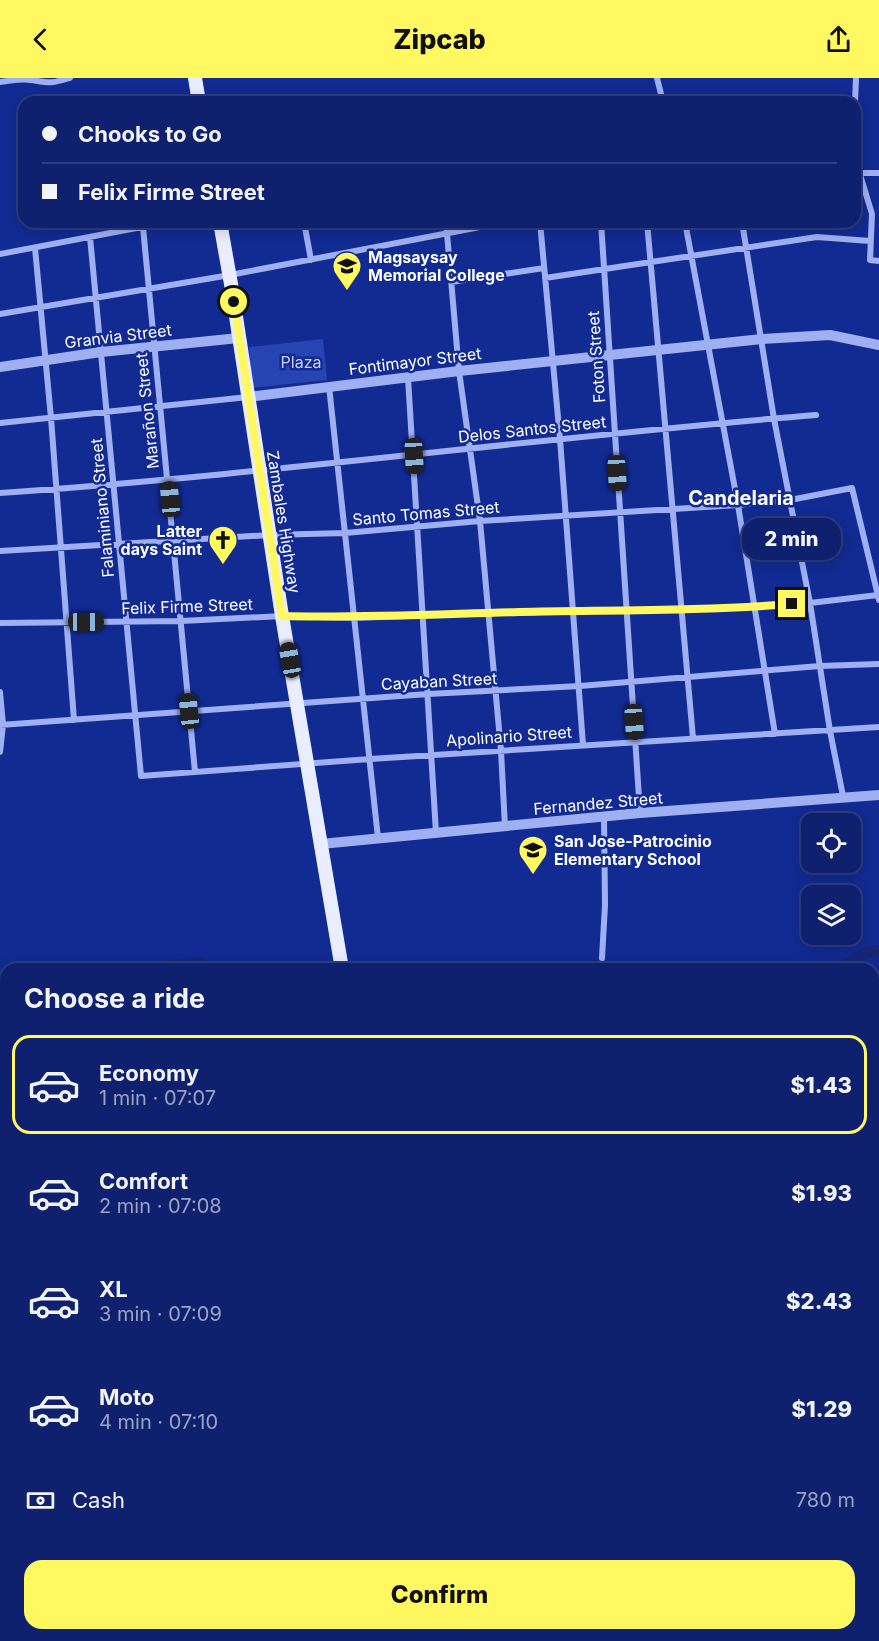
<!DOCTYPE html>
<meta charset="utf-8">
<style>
body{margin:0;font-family:Inter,sans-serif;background:#172873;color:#f1f3f6;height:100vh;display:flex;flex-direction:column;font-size:22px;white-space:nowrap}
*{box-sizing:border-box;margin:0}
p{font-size:20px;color:#9ba3c2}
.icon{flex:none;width:33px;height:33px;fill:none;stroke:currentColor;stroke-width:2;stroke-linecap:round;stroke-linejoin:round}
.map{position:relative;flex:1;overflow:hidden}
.details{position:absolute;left:0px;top:885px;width:879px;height:678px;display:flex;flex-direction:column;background:#0e206e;border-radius:18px 18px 0 0;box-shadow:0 3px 15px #0003,0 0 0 2px #2e3e81}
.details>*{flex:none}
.banner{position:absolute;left:18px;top:18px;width:843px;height:132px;border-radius:18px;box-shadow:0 3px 15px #0003,0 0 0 2px #2e3e81;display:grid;align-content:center;height:132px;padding:0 24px;background:#0e206e}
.controls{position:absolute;left:801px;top:735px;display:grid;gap:12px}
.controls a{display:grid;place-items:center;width:60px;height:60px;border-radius:12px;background:#0e206e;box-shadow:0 3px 15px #0003,0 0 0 2px #2e3e81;font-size:30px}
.end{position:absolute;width:27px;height:27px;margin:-14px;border:8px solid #fff860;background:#111;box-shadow:0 0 0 3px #111}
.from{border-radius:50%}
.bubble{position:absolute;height:42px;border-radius:18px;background:#0e206e;box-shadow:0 3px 15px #0003,0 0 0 2px #2e3e81;font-size:20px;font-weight:800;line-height:42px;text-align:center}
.car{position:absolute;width:18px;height:36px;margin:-18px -9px;border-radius:8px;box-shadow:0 0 4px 2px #0007;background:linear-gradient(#222 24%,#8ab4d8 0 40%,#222 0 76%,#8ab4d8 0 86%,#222 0)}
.banner b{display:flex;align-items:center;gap:21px;height:57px;font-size:22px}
.banner b+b{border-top:2px solid #2e3e81}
.banner i{width:15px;height:15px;background:#f1f3f6}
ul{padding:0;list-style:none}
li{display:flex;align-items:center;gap:18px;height:99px;margin:0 12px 9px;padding:0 12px;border:3px solid transparent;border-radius:18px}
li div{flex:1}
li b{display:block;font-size:22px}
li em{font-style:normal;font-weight:800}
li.active{border-color:#fff860}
li>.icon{width:54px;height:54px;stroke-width:1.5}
h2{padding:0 24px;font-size:27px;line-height:72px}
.pay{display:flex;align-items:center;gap:15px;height:66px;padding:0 24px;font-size:22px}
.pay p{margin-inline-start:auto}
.action{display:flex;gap:12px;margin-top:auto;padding:12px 24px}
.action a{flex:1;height:69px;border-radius:18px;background:#fff860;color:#111;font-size:24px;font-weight:800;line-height:69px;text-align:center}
header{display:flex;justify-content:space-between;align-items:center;height:78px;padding:0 24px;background:#fff860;color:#111;font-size:27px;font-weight:800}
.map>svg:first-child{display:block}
.green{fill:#2744b3}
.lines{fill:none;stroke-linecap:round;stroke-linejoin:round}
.river{stroke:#152777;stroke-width:12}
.minor{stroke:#9fb0f2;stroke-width:6}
.tertiary{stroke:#9fb0f2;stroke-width:10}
.secondary{stroke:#ced7fc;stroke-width:12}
.primary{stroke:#eaedff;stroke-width:14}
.route{stroke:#fff860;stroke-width:8}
.labels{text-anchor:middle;stroke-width:5;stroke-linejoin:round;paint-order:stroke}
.poi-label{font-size:16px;font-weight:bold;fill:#fff;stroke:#122b93;text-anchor:start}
.street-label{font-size:16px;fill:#fff;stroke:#122b93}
.park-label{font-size:16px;fill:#c6d2fd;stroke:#122b93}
.quarter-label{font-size:20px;font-weight:bold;fill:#fff;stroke:#122b93}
</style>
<header><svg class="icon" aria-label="back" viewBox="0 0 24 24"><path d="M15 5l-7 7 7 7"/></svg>Zipcab<svg class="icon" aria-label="share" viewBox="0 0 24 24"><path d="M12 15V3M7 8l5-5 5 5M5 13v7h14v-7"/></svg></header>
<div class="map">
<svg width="879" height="1563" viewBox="0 0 879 1563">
<rect width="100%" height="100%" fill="#122b93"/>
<path class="green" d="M 323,261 L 327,302 L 251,310 L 249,269 Z"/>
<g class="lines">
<path class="river" d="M 152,891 L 196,885 L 209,891
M 841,891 L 867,874 L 879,873
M 0,986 L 6,985"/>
<path class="minor" d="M 657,0 L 663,24
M 0,4 C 10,3 21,0 31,2 C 50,5 50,6 70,0
M 770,24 L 778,22
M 855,24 L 856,0
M 855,80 L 872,136 L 870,182 L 879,183
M 861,95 L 879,95
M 304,144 L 311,182
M 446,144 L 459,293 L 480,443 L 501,673 L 505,749
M 540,144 L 560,361 L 583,667
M 601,144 L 640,735
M 647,144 L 693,660
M 685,144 L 738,427 L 775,656
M 742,144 L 774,341 L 810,525 L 830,653 L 843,718
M 143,149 L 195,694
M 90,159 L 141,698 L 370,681 L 879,649
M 35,170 L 51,340 L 74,642
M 0,176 L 168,144
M 545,200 L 817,159 L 870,163
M 451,204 L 544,190
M 0,236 L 230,197 L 506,144
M 408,300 L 436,755
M 329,308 L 378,760
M 0,345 L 248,319
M 0,415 C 273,396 543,359 816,337
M 0,473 L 270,457 L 345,455 L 480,443 L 738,427 L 790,422 L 852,410 L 879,522
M 0,545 L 181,543 L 282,538 L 354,540 L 488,535 L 682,532 L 810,525 L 878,517
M 0,614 L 3,647 L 0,674
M 0,647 L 428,616 L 580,608 L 820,588 L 879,586
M 602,880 L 605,827 L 604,739
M 873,1370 L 879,1429
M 157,1557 L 158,1563
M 875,1563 L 873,1506 L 879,1474"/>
<path class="tertiary" d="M 0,289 L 101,274 L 239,260
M 248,319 L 459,293 L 762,261 L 830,257 L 879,267
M 321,766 L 640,735 L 879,717
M 0,1368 L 6,1367"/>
<path class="secondary" d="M 435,1557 L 436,1563"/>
<path class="primary" d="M 195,0 L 199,24
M 220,144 L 231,206 L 282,538 L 342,891
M 873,1264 L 879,1264"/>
</g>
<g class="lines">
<path class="route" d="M 234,224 L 282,538 C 361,540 440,536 519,534 C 610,532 701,533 792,526"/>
</g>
<defs>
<g id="university-pin" transform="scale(1.5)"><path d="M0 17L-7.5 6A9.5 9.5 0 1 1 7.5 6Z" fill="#fff860" stroke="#122b93"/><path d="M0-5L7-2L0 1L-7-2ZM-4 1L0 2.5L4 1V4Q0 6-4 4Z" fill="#111"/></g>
<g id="church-pin" transform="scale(1.5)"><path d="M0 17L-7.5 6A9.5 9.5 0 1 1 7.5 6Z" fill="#fff860" stroke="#122b93"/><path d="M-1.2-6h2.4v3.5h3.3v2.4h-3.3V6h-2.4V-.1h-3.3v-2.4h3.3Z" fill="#111"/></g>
<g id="school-pin" transform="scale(1.5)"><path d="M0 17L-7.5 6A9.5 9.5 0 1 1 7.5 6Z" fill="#fff860" stroke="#122b93"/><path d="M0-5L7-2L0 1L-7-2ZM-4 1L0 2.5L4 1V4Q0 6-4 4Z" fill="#111"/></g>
</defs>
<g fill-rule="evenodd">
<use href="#university-pin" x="347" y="188"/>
<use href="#church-pin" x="223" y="462"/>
<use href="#school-pin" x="533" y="772"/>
</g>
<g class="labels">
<g class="poi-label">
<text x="368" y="185">Magsaysay<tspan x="368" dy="18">Memorial College</tspan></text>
<text x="202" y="459" text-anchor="end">Latter<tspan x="202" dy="18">days Saint</tspan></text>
<text x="554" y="769">San Jose-Patrocinio<tspan x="554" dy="18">Elementary School</tspan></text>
</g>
<g class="street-label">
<text transform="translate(118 258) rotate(-7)" y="6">Granvia Street</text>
<text transform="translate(596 279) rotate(-94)" y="6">Foton Street</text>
<text transform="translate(415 283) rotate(-7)" y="6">Fontimayor Street</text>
<text transform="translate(147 333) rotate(-96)" y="6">Marañon Street</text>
<text transform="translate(532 351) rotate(-6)" y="6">Delos Santos Street</text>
<text transform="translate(102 430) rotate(-95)" y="6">Falaminiano Street</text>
<text transform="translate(426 435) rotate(-5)" y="6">Santo Tomas Street</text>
<text transform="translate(284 444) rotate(81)" y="6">Zambales Highway</text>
<text transform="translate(187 528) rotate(-2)" y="6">Felix Firme Street</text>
<text transform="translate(439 603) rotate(-3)" y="6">Cayaban Street</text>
<text transform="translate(509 658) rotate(-4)" y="6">Apolinario Street</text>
<text transform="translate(598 725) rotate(-5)" y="6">Fernandez Street</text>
</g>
<g class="park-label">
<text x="301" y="290">Plaza</text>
</g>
<g class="quarter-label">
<text x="741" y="427">Candelaria</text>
</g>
</g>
</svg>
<div class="controls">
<a><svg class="icon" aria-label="locate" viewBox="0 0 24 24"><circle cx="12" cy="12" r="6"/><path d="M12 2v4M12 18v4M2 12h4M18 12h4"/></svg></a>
<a><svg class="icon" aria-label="layers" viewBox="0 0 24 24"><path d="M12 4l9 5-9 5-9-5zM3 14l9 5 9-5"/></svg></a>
</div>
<i class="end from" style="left:234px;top:224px"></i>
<i class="end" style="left:792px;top:526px"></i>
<div class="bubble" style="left:742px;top:440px;width:99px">2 min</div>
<i class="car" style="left:414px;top:378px;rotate:177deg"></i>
<i class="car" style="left:617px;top:395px;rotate:177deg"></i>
<i class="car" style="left:170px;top:421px;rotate:355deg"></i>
<i class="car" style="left:86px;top:544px;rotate:90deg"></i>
<i class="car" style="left:290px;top:582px;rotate:350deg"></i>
<i class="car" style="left:189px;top:633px;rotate:354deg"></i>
<i class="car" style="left:634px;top:644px;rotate:176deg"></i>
<div class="banner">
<b><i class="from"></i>Chooks to Go</b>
<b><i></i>Felix Firme Street</b>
</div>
<section class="details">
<h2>Choose a ride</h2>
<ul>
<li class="active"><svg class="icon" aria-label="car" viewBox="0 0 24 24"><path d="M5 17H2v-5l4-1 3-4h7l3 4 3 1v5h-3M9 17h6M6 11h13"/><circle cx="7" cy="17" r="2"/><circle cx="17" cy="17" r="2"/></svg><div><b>Economy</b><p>1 min · 07:07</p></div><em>$1.43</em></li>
<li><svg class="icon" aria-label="car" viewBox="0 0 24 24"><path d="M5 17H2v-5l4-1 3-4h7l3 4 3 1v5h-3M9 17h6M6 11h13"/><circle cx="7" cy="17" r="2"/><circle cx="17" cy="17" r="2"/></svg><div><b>Comfort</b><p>2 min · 07:08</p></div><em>$1.93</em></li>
<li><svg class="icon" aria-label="car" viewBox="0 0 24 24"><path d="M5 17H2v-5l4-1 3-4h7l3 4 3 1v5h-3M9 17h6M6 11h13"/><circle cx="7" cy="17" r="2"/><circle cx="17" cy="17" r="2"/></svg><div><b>XL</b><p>3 min · 07:09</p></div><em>$2.43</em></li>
<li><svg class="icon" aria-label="car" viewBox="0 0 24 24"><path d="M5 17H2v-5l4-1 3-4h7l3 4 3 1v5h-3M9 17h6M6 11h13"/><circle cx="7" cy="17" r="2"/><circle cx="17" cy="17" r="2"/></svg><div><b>Moto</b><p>4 min · 07:10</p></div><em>$1.29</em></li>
</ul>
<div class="pay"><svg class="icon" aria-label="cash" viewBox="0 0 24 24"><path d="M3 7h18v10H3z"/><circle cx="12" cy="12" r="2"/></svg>Cash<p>780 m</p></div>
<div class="action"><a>Confirm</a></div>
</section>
</div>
